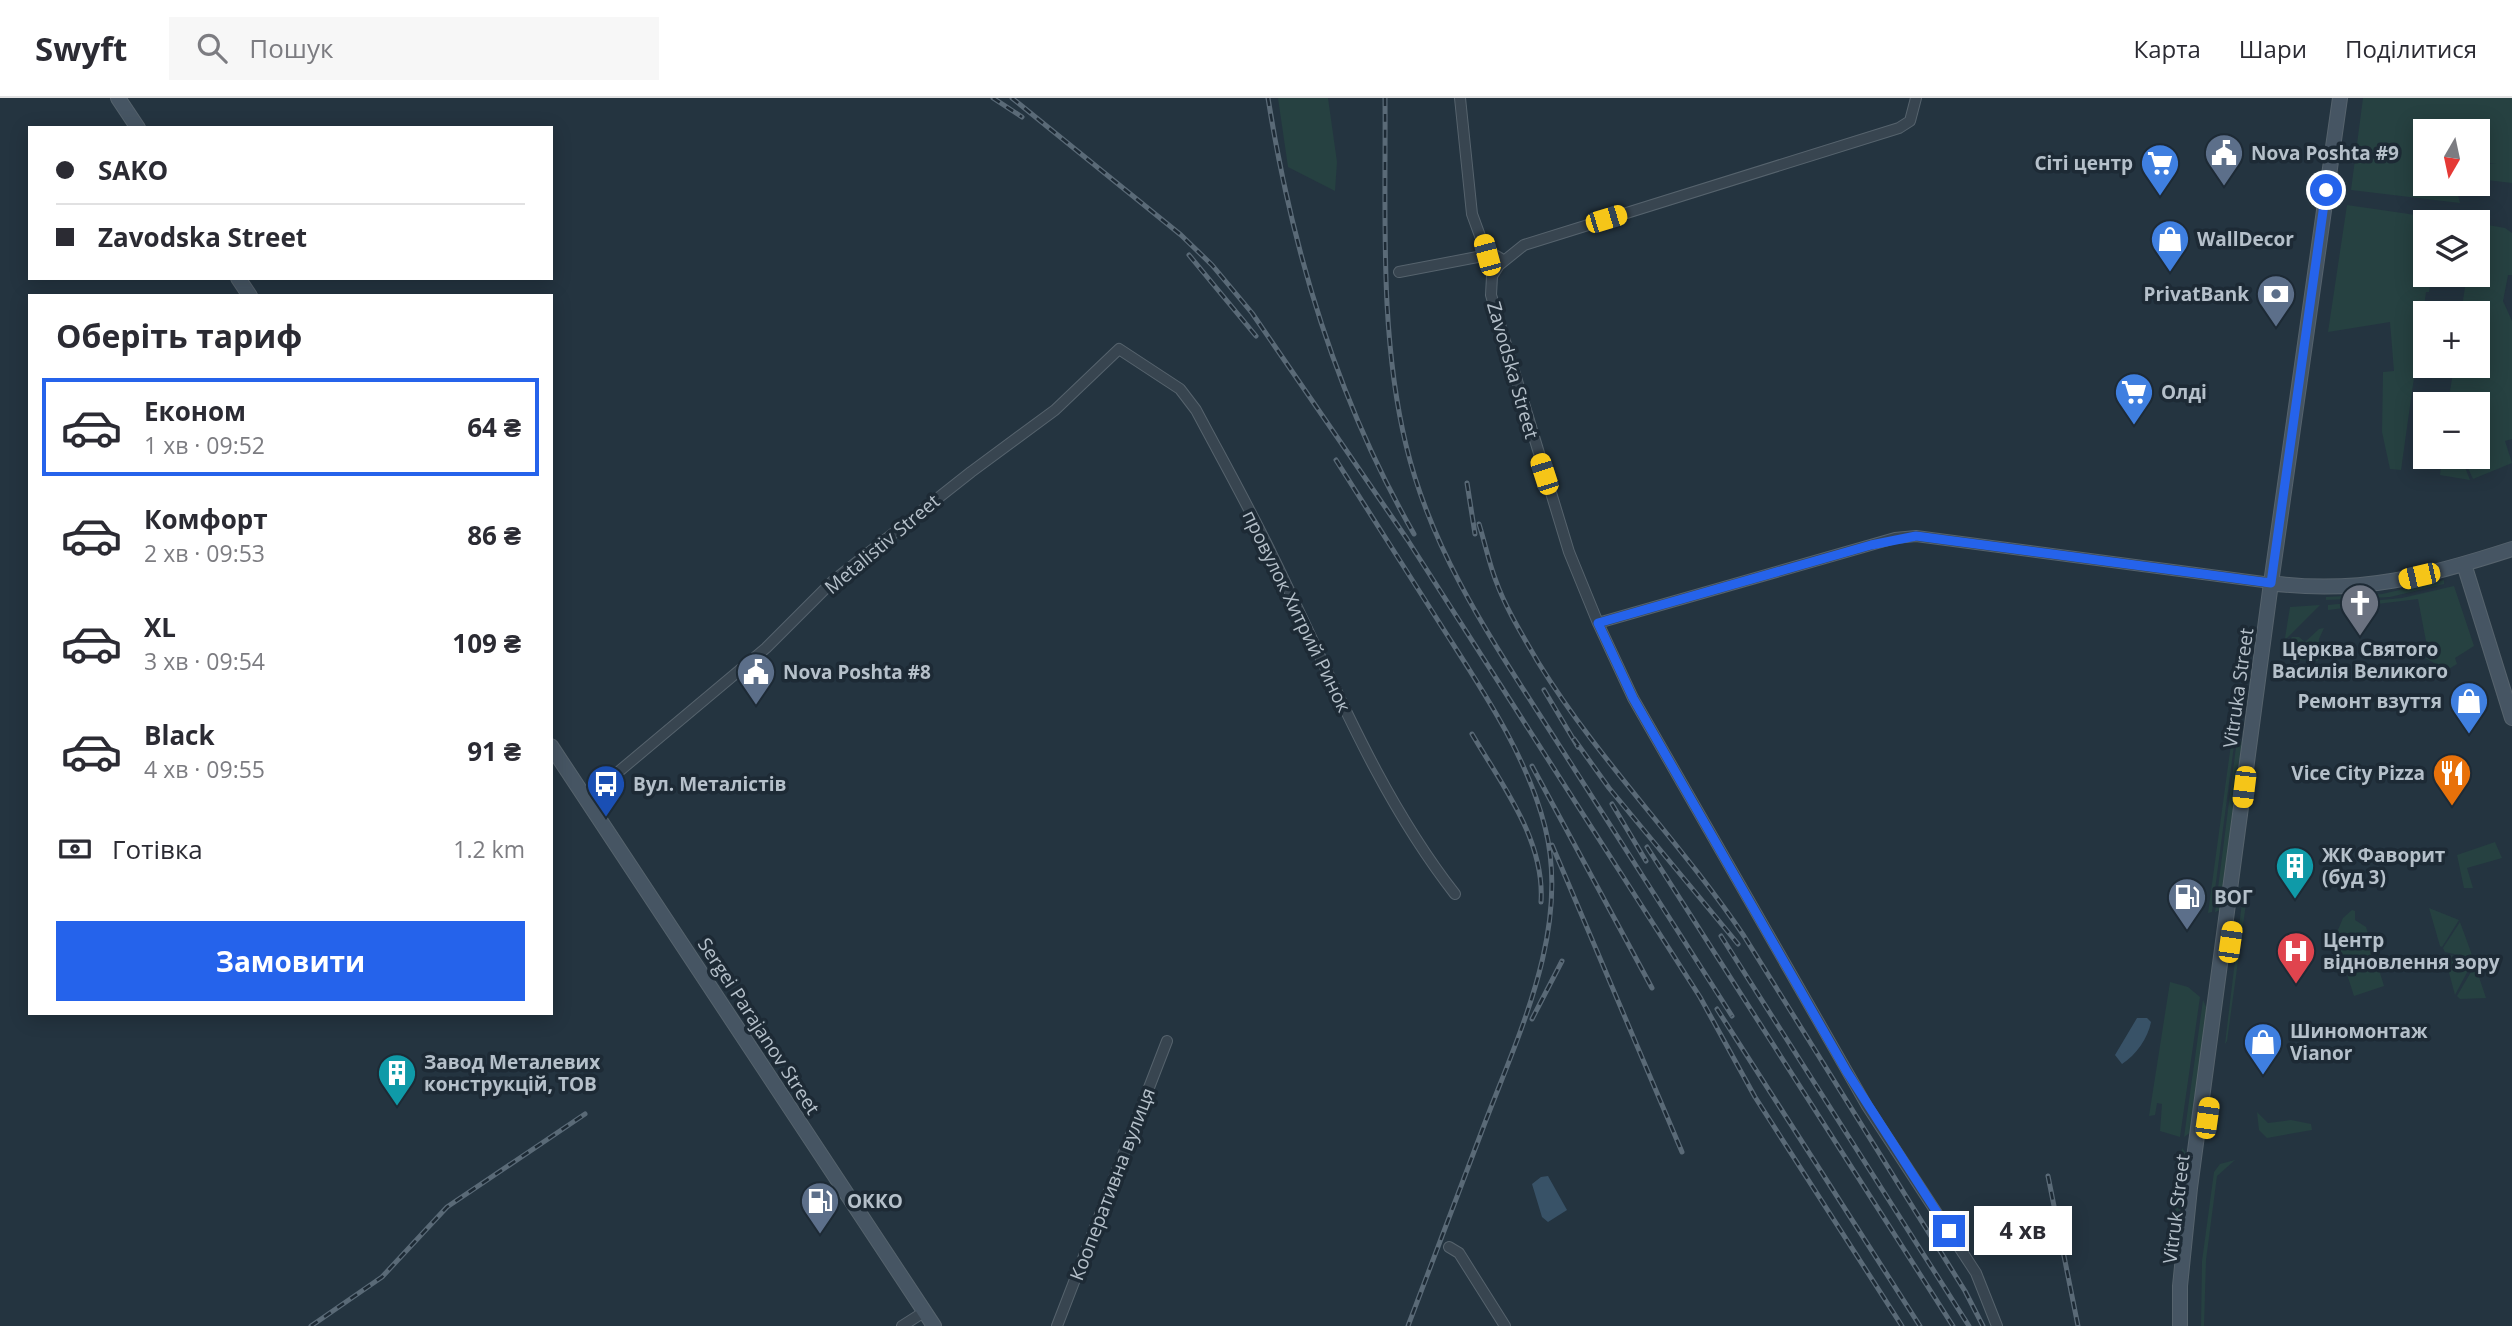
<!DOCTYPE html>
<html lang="uk">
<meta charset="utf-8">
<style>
body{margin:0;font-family:"Open Sans",sans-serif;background:#f7f7f7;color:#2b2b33;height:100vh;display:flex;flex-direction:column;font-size:26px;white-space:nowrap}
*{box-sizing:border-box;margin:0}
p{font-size:23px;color:#7c7c81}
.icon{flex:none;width:38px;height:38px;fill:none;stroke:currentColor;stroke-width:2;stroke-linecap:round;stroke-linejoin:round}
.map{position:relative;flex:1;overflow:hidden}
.side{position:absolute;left:28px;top:196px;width:525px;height:721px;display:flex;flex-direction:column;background:#fff;border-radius:0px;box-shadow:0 4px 18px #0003}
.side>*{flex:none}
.hud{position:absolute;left:28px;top:28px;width:525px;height:154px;border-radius:0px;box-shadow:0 4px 18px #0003;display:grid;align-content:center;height:154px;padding:0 28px;background:#fff}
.needle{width:46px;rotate:189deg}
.controls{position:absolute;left:2413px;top:21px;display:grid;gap:14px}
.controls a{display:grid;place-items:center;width:77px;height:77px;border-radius:0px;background:#fff;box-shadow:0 4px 18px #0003;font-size:35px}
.end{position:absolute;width:32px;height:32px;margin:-16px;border:9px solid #2563eb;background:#fff;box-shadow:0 0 0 4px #fff}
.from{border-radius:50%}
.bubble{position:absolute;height:49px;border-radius:0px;background:#fff;box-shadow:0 4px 18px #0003;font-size:23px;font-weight:700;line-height:49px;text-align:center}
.car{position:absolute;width:21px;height:42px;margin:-21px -10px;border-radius:9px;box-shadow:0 0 5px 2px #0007;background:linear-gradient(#f5c518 24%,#345 0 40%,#f5c518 0 76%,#345 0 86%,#f5c518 0)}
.hud b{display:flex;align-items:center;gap:24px;height:66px;font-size:26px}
.hud b+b{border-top:2px solid #e1e1e2}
.hud i{width:18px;height:18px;background:#2b2b33}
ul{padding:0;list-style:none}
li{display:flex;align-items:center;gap:21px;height:98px;margin:0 14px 10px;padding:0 14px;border:4px solid transparent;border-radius:0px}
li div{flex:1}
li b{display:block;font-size:26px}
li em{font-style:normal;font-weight:700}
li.selected{border-color:#2563eb}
li>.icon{width:63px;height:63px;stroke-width:1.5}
h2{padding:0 28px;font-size:32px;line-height:84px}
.pay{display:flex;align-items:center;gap:18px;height:77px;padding:0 28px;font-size:26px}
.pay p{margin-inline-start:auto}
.button{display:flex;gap:14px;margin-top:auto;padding:14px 28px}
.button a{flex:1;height:80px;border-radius:0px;background:#2563eb;color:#fff;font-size:28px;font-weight:700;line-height:80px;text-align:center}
header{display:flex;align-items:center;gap:42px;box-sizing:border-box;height:98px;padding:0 35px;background:#fff;border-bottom:2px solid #e1e1e2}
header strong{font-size:33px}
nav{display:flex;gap:38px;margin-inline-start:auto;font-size:24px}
.search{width:490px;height:63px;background:#f7f7f7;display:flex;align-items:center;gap:18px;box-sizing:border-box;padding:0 24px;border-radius:0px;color:#7c7c81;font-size:26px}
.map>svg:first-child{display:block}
.green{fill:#264141}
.water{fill:#385267}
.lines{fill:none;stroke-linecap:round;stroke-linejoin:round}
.street-casing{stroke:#56636d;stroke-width:12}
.secondary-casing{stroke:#56636d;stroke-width:16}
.street{stroke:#384550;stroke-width:10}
.secondary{stroke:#465563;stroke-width:14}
.rail-casing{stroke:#5a6a77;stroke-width:5}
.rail{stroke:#1d2a35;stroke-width:2.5;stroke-dasharray:8;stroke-linecap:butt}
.route{stroke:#2563eb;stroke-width:9}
.labels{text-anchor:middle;stroke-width:7;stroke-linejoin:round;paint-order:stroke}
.poi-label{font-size:19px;font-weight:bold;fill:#b5c0ca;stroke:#1d2a35;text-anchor:start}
.street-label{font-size:19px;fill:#b5c0ca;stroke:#1d2a35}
</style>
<header>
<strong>Swyft</strong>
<div class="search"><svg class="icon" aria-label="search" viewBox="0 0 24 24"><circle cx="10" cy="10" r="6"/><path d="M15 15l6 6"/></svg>Пошук</div>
<nav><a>Карта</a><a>Шари</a><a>Поділитися</a></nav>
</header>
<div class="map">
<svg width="2512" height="1228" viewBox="0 0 2512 1228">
<rect width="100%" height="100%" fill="#243440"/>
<path class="green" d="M 1278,0 L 1328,0 L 1337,64 L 1335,93 L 1288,69 Z
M 2363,0 L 2512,0 L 2512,85 L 2478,81 L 2478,65 L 2496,66 L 2478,63 L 2478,33 L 2426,33 L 2426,86 L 2455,86 L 2460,105 L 2351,92 Z
M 2347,107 L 2464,124 L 2426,124 L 2426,177 L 2432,177 L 2429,194 L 2426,194 L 2401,372 L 2390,371 L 2382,334 L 2383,274 L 2394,273 L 2390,224 L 2328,234 Z
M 2482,126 L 2505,130 L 2512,135 L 2512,177 L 2508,177 L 2503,203 L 2512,223 L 2512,341 L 2505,343 L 2512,365 L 2473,381 L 2463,359 L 2478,359 L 2478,306 L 2448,306 L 2454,268 L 2478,268 L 2478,215 L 2461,215 L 2467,177 L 2478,177 L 2478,128 Z
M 2442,359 L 2461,359 L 2470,382 L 2440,377 Z
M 2444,482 L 2444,486 L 2390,499 L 2326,502 L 2326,499 L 2382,496 Z
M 2454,488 L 2474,548 L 2455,560 L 2457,566 L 2447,572 L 2425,560 L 2429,559 L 2418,501 L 2328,512 L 2328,507 L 2402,500 Z
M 2320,507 L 2286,541 L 2285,540 L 2290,509 Z
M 2324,530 L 2319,541 L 2318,563 L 2297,562 L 2289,552 L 2288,544 L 2292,539 L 2299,539 L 2305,544 L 2319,531 Z
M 2232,639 L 2235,640 L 2212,814 L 2208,815 Z
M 2237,641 L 2242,644 L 2220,812 L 2215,814 Z
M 2495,744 L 2502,760 L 2467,770 L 2473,790 L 2464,790 L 2457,757 Z
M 2248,791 L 2227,943 L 2225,946 L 2243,796 Z
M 2429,810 L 2459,822 L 2442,849 L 2440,848 Z
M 2352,812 L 2355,813 L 2355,822 L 2366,829 L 2384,888 L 2354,898 L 2335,839 L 2343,820 Z
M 2460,824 L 2472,857 L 2471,860 L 2445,854 L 2443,850 Z
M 2444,856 L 2471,861 L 2472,865 L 2455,897 Z
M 2475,867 L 2486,900 L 2460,901 L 2457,898 Z
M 2170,884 L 2188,889 L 2200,899 L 2180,1039 L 2160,1033 L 2162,1006 L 2157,1005 L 2155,1017 L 2149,1018 Z
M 2203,902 L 2207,911 L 2191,1034 L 2184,1039 Z
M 2257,1014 L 2268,1025 L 2291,1022 L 2311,1026 L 2312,1032 L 2267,1040 L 2259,1032 Z
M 2182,1050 L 2188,1057 L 2176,1144 L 2170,1144 Z
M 2235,1062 L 2217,1078 L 2206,1162 L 2204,1228 L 2201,1228 L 2202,1163 L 2214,1074 L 2220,1066 Z"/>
<path class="water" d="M 2137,920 L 2147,920 L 2151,924 C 2148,940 2136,957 2122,966 L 2115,957 Z
M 1548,1078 L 1567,1112 L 1548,1124 L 1542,1119 L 1532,1086 L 1541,1079 Z"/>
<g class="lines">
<g class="street-casing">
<path id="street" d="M 1460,0 L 1472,116 L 1487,157
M 1916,0 L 1910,23 L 1899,30 L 1524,147 L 1499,167 L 1492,178 L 1491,197 L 1569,454 L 1598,525 L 1633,600 L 1867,1008 L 1976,1175 L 1997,1228
M 1399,174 L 1493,156 L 1503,162
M 1598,525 L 1895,440 L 1916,438 L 2271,485
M 586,701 L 766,550 L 833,483 L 971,374 L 1055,312 L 1119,251 L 1180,291 L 1196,312 C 1222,361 1249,409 1273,459 C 1329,573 1376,695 1455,796
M 1449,1149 L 1459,1155 L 1505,1228
M 902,1228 L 924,1214
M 1057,1228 L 1167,943"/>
</g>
<g class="secondary-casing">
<path id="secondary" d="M 118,0 L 138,30
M 238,180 L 250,198
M 2464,466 L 2512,620
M 2271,485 C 2359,497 2429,478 2512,451
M 551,648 L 934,1228
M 2180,1228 L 2180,1188 L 2190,1090 L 2271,485 L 2340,0"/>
</g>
<use href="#street" class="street"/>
<use href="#secondary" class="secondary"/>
<g class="rail-casing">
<path id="rail" d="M 993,0 L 1022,19
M 1012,0 L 1181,137 L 1212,167 L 1252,215 L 1407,441 L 1700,899 L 1755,999 L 1902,1228
M 1268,0 C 1292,151 1337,302 1414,436
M 1385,0 C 1386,115 1379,235 1406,347 C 1433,460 1498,551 1559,647 C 1617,737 1674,828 1732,918
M 1189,157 L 1256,238
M 1336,362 C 1372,419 1408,475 1444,532 C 1483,593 1527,658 1545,729 C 1571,831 1518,937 1483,1030 C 1458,1096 1433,1162 1408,1228
M 1467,385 L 1475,436
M 1479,426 C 1485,445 1489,465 1496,483 C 1506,511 1523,538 1538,564 C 1598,662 1680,743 1744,838 L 1965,1193 L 1983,1228
M 1544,592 L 1578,649
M 1472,636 C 1502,687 1545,742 1541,804
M 1574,641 L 1609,690 L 1738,846
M 1532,668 L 1652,890
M 1612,706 L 1646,763
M 1552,747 L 1682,1054
M 1647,749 L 1953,1228
M 1721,838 L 1969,1228
M 1717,911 L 1920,1228
M 1532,921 L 1562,863
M 2048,1078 L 2078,1228
M 311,1228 L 382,1179 L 447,1109 L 585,1016"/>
</g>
<use href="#rail" class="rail"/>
</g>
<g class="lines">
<path class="route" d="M 1949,1133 L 1847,974 L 1633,600 L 1598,525 L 1871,447 L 1916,438 L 2271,485 L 2326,92"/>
</g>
<defs>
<g id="civic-pin" transform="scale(2.0125)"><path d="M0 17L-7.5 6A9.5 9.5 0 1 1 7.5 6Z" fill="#5c6f8a" stroke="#1d2a35"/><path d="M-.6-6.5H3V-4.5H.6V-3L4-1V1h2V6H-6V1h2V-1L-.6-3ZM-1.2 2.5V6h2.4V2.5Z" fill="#fff"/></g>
<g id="supermarket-pin" transform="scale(2.0125)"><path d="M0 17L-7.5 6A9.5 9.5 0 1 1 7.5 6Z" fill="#3f7fe0" stroke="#1d2a35"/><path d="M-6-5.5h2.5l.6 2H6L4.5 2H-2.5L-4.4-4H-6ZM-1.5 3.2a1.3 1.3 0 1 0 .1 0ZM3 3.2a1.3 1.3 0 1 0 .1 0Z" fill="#fff"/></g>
<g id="shop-pin" transform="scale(2.0125)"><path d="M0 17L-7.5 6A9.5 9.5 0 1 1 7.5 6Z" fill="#3f7fe0" stroke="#1d2a35"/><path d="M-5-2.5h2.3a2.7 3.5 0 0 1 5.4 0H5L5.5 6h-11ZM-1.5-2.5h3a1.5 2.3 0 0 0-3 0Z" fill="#fff"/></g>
<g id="bank-pin" transform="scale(2.0125)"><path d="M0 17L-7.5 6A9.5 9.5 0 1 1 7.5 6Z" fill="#5c6f8a" stroke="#1d2a35"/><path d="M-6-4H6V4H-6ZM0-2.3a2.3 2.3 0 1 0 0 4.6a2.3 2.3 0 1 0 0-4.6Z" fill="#fff"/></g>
<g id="church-pin" transform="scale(2.0125)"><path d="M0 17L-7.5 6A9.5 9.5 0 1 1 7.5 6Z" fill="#6b7280" stroke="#1d2a35"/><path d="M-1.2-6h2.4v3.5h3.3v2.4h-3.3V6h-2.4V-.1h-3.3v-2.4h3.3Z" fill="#fff"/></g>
<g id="restaurant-pin" transform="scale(2.0125)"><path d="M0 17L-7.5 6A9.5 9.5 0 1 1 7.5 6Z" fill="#e8710a" stroke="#1d2a35"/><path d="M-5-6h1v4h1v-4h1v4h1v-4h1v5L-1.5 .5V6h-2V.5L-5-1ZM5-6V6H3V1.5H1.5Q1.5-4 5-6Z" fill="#fff"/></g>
<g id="bus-pin" transform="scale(2.0125)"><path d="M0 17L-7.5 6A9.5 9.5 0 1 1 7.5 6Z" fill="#1a4fb4" stroke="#1d2a35"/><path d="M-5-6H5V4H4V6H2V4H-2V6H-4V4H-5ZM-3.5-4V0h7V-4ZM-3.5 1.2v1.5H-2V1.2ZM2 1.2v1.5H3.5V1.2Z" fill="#fff"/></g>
<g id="building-pin" transform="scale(2.0125)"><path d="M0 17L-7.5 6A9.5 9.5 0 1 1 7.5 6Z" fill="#0f9aa8" stroke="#1d2a35"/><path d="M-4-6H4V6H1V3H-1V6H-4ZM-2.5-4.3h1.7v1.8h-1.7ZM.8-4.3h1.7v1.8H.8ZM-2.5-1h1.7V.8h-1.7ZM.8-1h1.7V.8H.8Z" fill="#fff"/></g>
<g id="fuel-pin" transform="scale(2.0125)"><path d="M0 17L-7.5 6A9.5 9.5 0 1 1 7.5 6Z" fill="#5c6f8a" stroke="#1d2a35"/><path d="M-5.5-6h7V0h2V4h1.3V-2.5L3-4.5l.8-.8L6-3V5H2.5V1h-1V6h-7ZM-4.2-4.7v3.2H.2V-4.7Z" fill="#fff"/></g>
<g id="hospital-pin" transform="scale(2.0125)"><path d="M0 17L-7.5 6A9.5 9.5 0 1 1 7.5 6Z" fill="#e0444e" stroke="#1d2a35"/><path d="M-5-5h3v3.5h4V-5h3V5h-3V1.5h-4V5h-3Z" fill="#fff"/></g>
</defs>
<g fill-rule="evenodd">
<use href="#civic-pin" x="2224" y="55"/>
<use href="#supermarket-pin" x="2160" y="65"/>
<use href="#shop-pin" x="2170" y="141"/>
<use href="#bank-pin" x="2276" y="196"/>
<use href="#supermarket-pin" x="2134" y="294"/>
<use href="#church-pin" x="2360" y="505"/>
<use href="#civic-pin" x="756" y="574"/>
<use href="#shop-pin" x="2469" y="603"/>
<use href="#restaurant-pin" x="2452" y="675"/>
<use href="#bus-pin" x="606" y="686"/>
<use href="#building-pin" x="2295" y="768"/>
<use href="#fuel-pin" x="2187" y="799"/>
<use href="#hospital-pin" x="2296" y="853"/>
<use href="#shop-pin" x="2263" y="944"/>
<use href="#building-pin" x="397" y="975"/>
<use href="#fuel-pin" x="820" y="1103"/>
</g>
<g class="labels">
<g class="poi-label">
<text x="2251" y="62">Nova Poshta #9</text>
<text x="2133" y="72" text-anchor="end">Сіті центр</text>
<text x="2197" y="148">WallDecor</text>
<text x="2249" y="203" text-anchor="end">PrivatBank</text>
<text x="2161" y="301">Олді</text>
<text x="2360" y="558" text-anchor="middle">Церква Святого<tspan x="2360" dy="22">Василія Великого</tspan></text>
<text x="783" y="581">Nova Poshta #8</text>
<text x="2442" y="610" text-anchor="end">Ремонт взуття</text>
<text x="2425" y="682" text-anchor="end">Vice City Pizza</text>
<text x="633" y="693">Вул. Металістів</text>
<text x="2322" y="764">ЖК Фаворит<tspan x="2322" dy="22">(буд 3)</tspan></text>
<text x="2214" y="806">ВОГ</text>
<text x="2323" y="849">Центр<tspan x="2323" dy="22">відновлення зору</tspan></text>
<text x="2290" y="940">Шиномонтаж<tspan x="2290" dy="22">Vianor</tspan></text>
<text x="424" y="971">Завод Металевих<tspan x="424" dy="22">конструкцій, ТОВ</tspan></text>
<text x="847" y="1110">ОККО</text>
</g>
<g class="street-label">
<text transform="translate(1513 272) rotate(74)" y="7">Zavodska Street</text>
<text transform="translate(882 446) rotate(-40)" y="7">Metalistiv Street</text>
<text transform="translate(1297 513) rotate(64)" y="7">провулок Хитрий Ринок</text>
<text transform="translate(2238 590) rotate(-82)" y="7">Vitruka Street</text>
<text transform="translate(759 928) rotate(57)" y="7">Sergei Parajanov Street</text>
<text transform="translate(1112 1086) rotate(-69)" y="7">Кооперативна вулиця</text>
<text transform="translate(2176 1111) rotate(-83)" y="7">Vitruk Street</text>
</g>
</g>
</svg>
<div class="controls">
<a><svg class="needle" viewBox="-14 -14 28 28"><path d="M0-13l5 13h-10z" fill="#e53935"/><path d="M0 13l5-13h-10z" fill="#7c7c81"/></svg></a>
<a><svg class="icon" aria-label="layers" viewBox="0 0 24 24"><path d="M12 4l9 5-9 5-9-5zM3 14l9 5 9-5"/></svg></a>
<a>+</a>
<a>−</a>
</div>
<i class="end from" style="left:2326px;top:92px"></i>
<i class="end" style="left:1949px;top:1133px"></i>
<div class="bubble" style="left:1974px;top:1108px;width:98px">4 хв</div>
<i class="car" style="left:1606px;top:121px;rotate:73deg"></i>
<i class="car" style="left:1487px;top:157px;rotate:345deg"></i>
<i class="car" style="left:1544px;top:376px;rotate:342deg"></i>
<i class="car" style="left:2419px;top:478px;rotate:257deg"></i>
<i class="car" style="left:2244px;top:689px;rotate:187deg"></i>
<i class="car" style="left:2230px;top:844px;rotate:8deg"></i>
<i class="car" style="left:2207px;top:1020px;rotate:8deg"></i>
<div class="hud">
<b><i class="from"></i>SAKO</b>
<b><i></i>Zavodska Street</b>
</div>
<section class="side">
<h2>Оберіть тариф</h2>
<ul>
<li class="selected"><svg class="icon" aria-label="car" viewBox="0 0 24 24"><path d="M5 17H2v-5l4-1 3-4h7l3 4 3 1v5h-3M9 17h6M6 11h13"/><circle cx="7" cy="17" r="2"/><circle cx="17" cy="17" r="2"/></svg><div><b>Економ</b><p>1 хв · 09:52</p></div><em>64 ₴</em></li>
<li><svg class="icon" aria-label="car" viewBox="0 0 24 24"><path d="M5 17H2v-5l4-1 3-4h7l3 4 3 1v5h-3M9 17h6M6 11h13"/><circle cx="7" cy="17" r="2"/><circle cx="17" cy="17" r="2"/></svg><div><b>Комфорт</b><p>2 хв · 09:53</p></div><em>86 ₴</em></li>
<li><svg class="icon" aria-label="car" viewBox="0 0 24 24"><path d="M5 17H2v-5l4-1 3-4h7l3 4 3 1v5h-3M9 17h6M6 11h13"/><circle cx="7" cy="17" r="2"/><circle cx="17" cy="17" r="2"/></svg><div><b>XL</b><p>3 хв · 09:54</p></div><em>109 ₴</em></li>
<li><svg class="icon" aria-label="car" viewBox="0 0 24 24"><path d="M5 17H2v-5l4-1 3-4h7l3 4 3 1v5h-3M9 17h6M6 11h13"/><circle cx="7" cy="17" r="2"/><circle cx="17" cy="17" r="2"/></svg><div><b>Black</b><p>4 хв · 09:55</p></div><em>91 ₴</em></li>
</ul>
<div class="pay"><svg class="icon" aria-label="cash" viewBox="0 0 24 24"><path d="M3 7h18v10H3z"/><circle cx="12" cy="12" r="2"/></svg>Готівка<p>1.2 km</p></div>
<div class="button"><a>Замовити</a></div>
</section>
</div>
